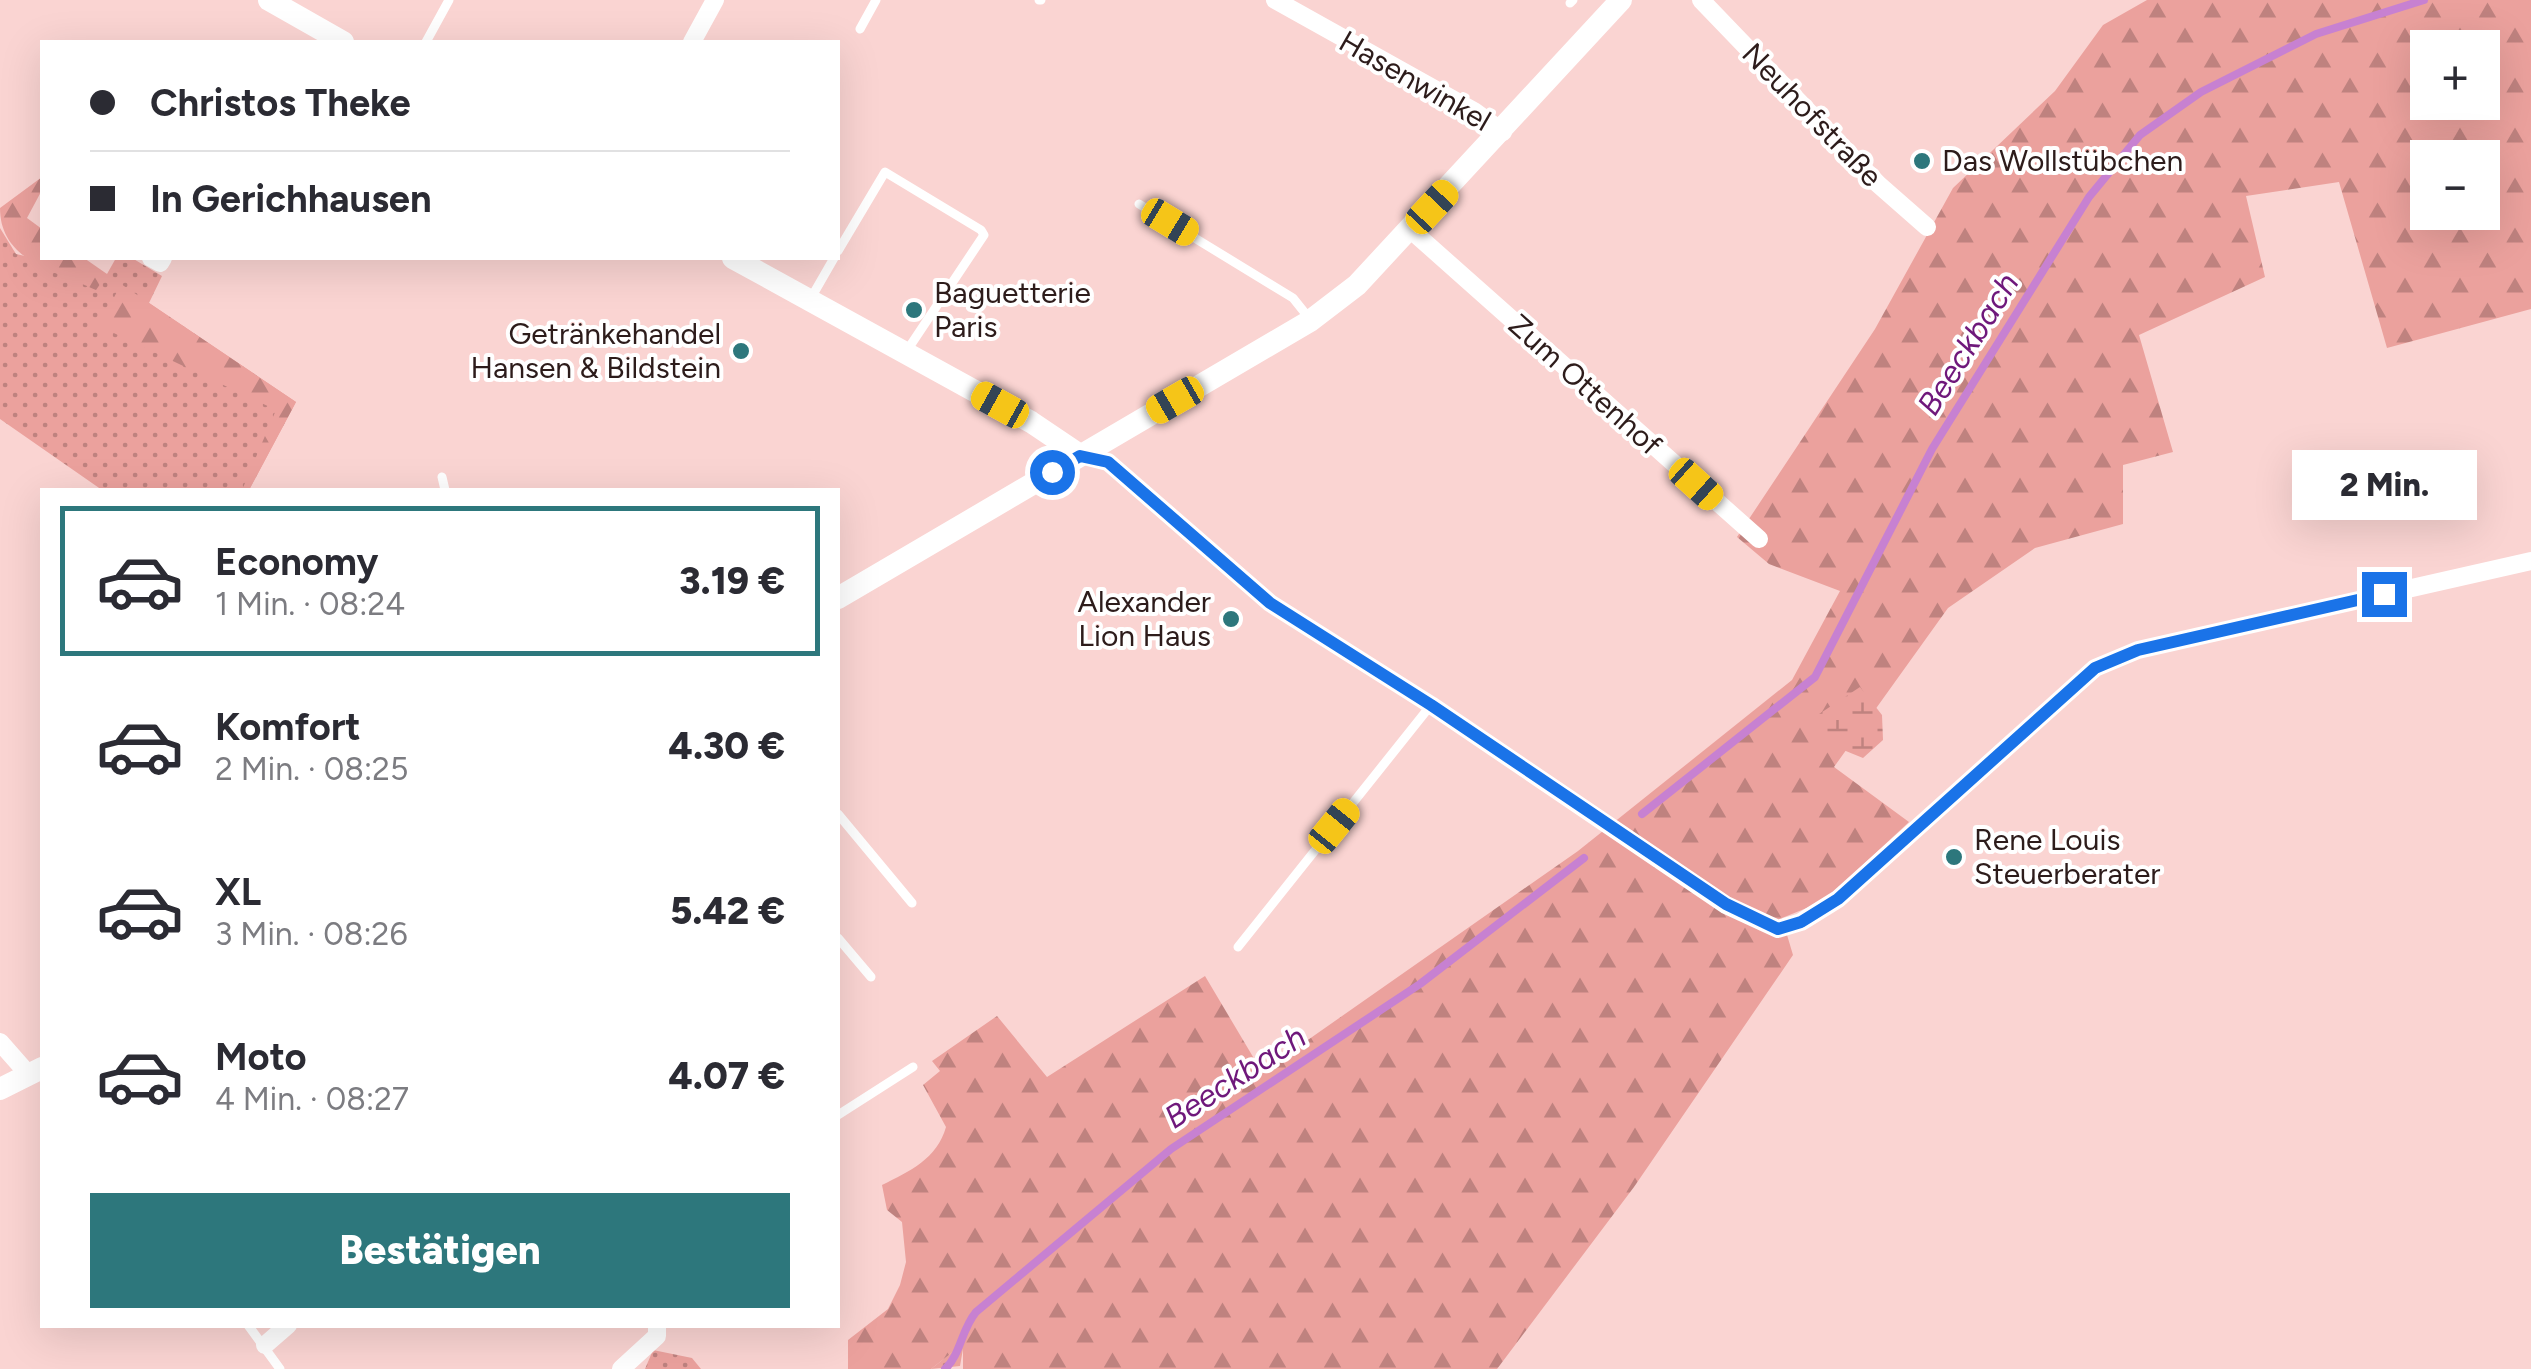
<!DOCTYPE html>
<html lang="de">
<meta charset="utf-8">
<style>
body{margin:0;font-family:Figtree,sans-serif;background:#f7f7f7;color:#2b2b33;height:100vh;display:flex;flex-direction:column;font-size:38px;white-space:nowrap}
*{box-sizing:border-box;margin:0}
p{font-size:32px;color:#7c7c81}
.icon{flex:none;width:55px;height:55px;fill:none;stroke:currentColor;stroke-width:2;stroke-linecap:round;stroke-linejoin:round}
.map{position:relative;flex:1;overflow:hidden}
.details{position:absolute;left:40px;top:488px;width:800px;height:840px;display:flex;flex-direction:column;background:#fff;border-radius:0px;box-shadow:0 10px 40px #0002}
.details>*{flex:none}
.banner{position:absolute;left:40px;top:40px;width:800px;height:220px;border-radius:0px;box-shadow:0 10px 40px #0002;display:grid;align-content:center;height:220px;padding:0 50px;background:#fff}
.controls{position:absolute;left:2410px;top:30px;display:grid;gap:20px}
.controls a{display:grid;place-items:center;width:90px;height:90px;border-radius:0px;background:#fff;box-shadow:0 10px 40px #0002;font-size:50px}
.end{position:absolute;width:45px;height:45px;margin:-22px;border:12px solid #1a73e8;background:#fff;box-shadow:0 0 0 5px #fff}
.from{border-radius:50%}
.bubble{position:absolute;height:70px;border-radius:0px;background:#fff;box-shadow:0 10px 40px #0002;font-size:32px;font-weight:800;line-height:70px;text-align:center}
.car{position:absolute;width:30px;height:60px;margin:-30px -15px;border-radius:12px;box-shadow:0 0 8px 2px #0007;background:linear-gradient(#f5c518 24%,#345 0 40%,#f5c518 0 76%,#345 0 86%,#f5c518 0)}
.banner b{display:flex;align-items:center;gap:35px;height:95px;font-size:38px}
.banner b+b{border-top:2px solid #e1e1e2}
.banner i{width:25px;height:25px;background:#2b2b33}
ul{padding:18px 0 0;list-style:none}
li{display:flex;align-items:center;gap:30px;height:150px;margin:0 20px 15px;padding:0 30px;border:5px solid transparent;border-radius:0px}
li div{flex:1}
li b{display:block;font-size:38px}
li em{font-style:normal;font-weight:800}
li.on{border-color:#2d777c}
li>.icon{width:90px;height:90px;stroke-width:1.5}
.action{display:flex;gap:20px;margin-top:auto;padding:20px 50px}
.action a{flex:1;height:115px;border-radius:0px;background:#2d777c;color:#fff;font-size:40px;font-weight:800;line-height:115px;text-align:center}
.map>svg:first-child{display:block}
.grass{fill:url(#grass-dots)}
.forest{fill:url(#forest-firs);fill-rule:evenodd}
.wetland{fill:url(#wetland-marsh)}
.lines{fill:none;stroke-linecap:round;stroke-linejoin:round}
.stream{stroke:#c781d1;stroke-width:8}
.service{stroke:#fff;stroke-width:9}
.minor{stroke:#fff;stroke-width:18}
.tertiary{stroke:#fff;stroke-width:22}
.route{stroke:#1a73e8;stroke-width:12}
.poi-dot{fill:#2d777c;stroke:#fff;stroke-width:4}
.labels{text-anchor:middle;stroke-width:8;stroke-linejoin:round;paint-order:stroke}
.street-label{font-size:30px;fill:#2d1c1b;stroke:#fff}
.poi-label{font-size:30px;fill:#2d1c1b;stroke:#fff;text-anchor:start}
.water-label{font-size:32px;font-style:italic;fill:#6f187b;stroke:#fff}
</style>
<div class="map">
<svg width="2531" height="1369" viewBox="0 0 2531 1369">
<defs>
<pattern id="grass-dots" width="8" height="8" patternUnits="userSpaceOnUse" patternTransform="scale(2.5)"><rect width="8" height="8" fill="#eba19d"/><path d="M2 2h.1M6 6h.1" fill="none" stroke="#bf827f" stroke-width="1.8" stroke-linecap="round"/></pattern>
<pattern id="forest-firs" width="22" height="20" patternUnits="userSpaceOnUse" patternTransform="scale(2.5)"><rect width="22" height="20" fill="#eba19d"/><path d="M5 1l3.5 6h-7zM16 11l3.5 6h-7z" fill="#bf827f"/></pattern>
<pattern id="wetland-marsh" width="20" height="14" patternUnits="userSpaceOnUse" patternTransform="scale(2.5)"><rect width="20" height="14" fill="#eba19d"/><path d="M1 5h8M5 5V1M11 12h8M15 12V8" fill="none" stroke="#bf827f"/></pattern>
</defs>
<rect width="100%" height="100%" fill="#fad4d2"/>
<path class="grass" d="M 0,228 L 16,254 L 107,274 L 116,258 L 132,258 L 162,276 L 149,303 L 296,402 L 249,490 L 102,490 L 0,419 Z
M 964,1343 L 960,1366 L 931,1369 Z
M 653,1350 L 692,1358 L 701,1369 L 645,1369 Z"/>
<path class="forest" d="M 2147,0 L 2531,0 L 2531,309 L 2387,348 L 2339,182 L 2246,196 L 2265,277 L 2139,335 L 2173,452 L 2123,465 L 2123,524 L 2035,548 L 1948,608 L 1834,767 L 1909,822 L 1824,901 L 1782,918 L 1793,955 L 1634,1187 L 1497,1369 L 963,1369 L 963,1344 L 931,1369 L 848,1369 L 848,1340 L 888,1309 L 900,1285 L 906,1262 L 902,1222 L 887,1210 L 882,1185 C 910,1171 937,1159 946,1127 L 923,1085 L 940,1071 L 932,1061 L 997,1016 L 1047,1077 L 1205,976 L 1262,1072 L 1578,851 L 1792,680 L 1840,591 L 1769,564 L 1737,537 L 1875,329 L 1953,188 L 2055,91 L 2103,25 ZM 2428,48 L 2482,48 L 2482,102 L 2428,102 ZM 2428,158 L 2482,158 L 2482,212 L 2428,212 Z
M 42,177 L 42,190 L 27,218 L 42,229 L 42,258 L 84,258 L 107,274 L 96,290 C 55,271 0,261 0,208 Z
M 121,284 L 296,402 L 249,490 L 242,490 L 276,410 L 99,326 Z"/>
<path class="wetland" d="M 1860,687 L 1882,715 L 1883,740 L 1863,758 L 1831,745 L 1816,716 Z"/>
<g class="lines">
<path class="stream" d="M 1642,814 L 1815,677 L 1932,449 L 2089,197 L 2140,135 L 2201,92 L 2316,34 L 2424,0
M 945,1369 C 961,1354 961,1330 976,1312 L 1171,1149 L 1420,984 L 1584,858"/>
<path class="service" d="M 1039,0 L 1041,0
M 1570,3 L 1573,0
M 860,29 L 876,0
M 426,42 L 449,0
M 1139,204 L 1293,298 L 1309,318
M 838,251 L 885,172 L 981,230 L 984,235 L 906,352
M 811,298 L 834,258
M 442,477 L 445,490
M 838,814 L 912,903
M 838,938 L 871,977
M 1238,947 L 1431,705
M 838,1115 L 913,1067
M 248,1325 L 280,1369"/>
<path class="minor" d="M 1275,0 L 1474,111 L 1503,132
M 1701,0 L 1878,184 L 1927,227
M 692,42 L 715,0
M 1411,230 L 1759,539
M 151,258 L 160,263 L 163,258
M 1080,455 L 1108,462 L 1270,603 L 1431,705 L 1726,905 L 1778,929 L 1801,922 L 1838,899 L 2095,668 L 2138,650 L 2531,561
M 0,1042 L 29,1075
M 265,1345 L 288,1325
M 621,1369 L 657,1336 L 657,1325"/>
<path class="tertiary" d="M 269,0 L 343,42
M 733,258 L 1031,422 L 1080,455
M 838,598 L 1310,321 L 1357,285 L 1621,0
M 0,1089 L 42,1068"/>
</g>
<g class="lines">
<path class="route" d="M 1052,472 L 1080,456 L 1108,462 L 1270,603 L 1431,705 L 1726,904 L 1778,929 L 1801,922 L 1838,899 L 2095,668 L 2138,650 L 2384,594"/>
</g>
<g class="poi-dot">
<circle cx="1922" cy="161" r="10"/>
<circle cx="914" cy="310" r="10"/>
<circle cx="741" cy="351" r="10"/>
<circle cx="1231" cy="619" r="10"/>
<circle cx="1954" cy="857" r="10"/>
</g>
<g class="labels">
<g class="street-label">
<text transform="translate(1415 81) rotate(30)" y="10">Hasenwinkel</text>
<text transform="translate(1812 115) rotate(46)" y="10">Neuhofstraße</text>
<text transform="translate(1585 385) rotate(42)" y="10">Zum Ottenhof</text>
</g>
<g class="poi-label">
<text x="1942" y="171">Das Wollstübchen</text>
<text x="934" y="303">Baguetterie<tspan x="934" dy="34">Paris</tspan></text>
<text x="721" y="344" text-anchor="end">Getränkehandel<tspan x="721" dy="34">Hansen &amp; Bildstein</tspan></text>
<text x="1211" y="612" text-anchor="end">Alexander<tspan x="1211" dy="34">Lion Haus</tspan></text>
<text x="1974" y="850">Rene Louis<tspan x="1974" dy="34">Steuerberater</tspan></text>
</g>
<g class="water-label">
<text transform="translate(1968 344) rotate(-58)" y="11">Beeckbach</text>
<text transform="translate(1235 1077) rotate(-33)" y="11">Beeckbach</text>
</g>
</g>
</svg>
<div class="controls">
<a>+</a>
<a>−</a>
</div>
<i class="end from" style="left:1052px;top:472px"></i>
<i class="end" style="left:2384px;top:594px"></i>
<div class="bubble" style="left:2292px;top:450px;width:185px">2 Min.</div>
<i class="car" style="left:1432px;top:207px;rotate:43deg"></i>
<i class="car" style="left:1170px;top:222px;rotate:121deg"></i>
<i class="car" style="left:1175px;top:400px;rotate:240deg"></i>
<i class="car" style="left:1000px;top:405px;rotate:299deg"></i>
<i class="car" style="left:1696px;top:484px;rotate:132deg"></i>
<i class="car" style="left:1334px;top:826px;rotate:39deg"></i>
<div class="banner">
<b><i class="from"></i>Christos Theke</b>
<b><i></i>In Gerichhausen</b>
</div>
<section class="details">
<ul>
<li class="on"><svg class="icon" aria-label="car" viewBox="0 0 24 24"><path d="M5 17H2v-5l4-1 3-4h7l3 4 3 1v5h-3M9 17h6M6 11h13"/><circle cx="7" cy="17" r="2"/><circle cx="17" cy="17" r="2"/></svg><div><b>Economy</b><p>1 Min. · 08:24</p></div><em>3.19 €</em></li>
<li><svg class="icon" aria-label="car" viewBox="0 0 24 24"><path d="M5 17H2v-5l4-1 3-4h7l3 4 3 1v5h-3M9 17h6M6 11h13"/><circle cx="7" cy="17" r="2"/><circle cx="17" cy="17" r="2"/></svg><div><b>Komfort</b><p>2 Min. · 08:25</p></div><em>4.30 €</em></li>
<li><svg class="icon" aria-label="car" viewBox="0 0 24 24"><path d="M5 17H2v-5l4-1 3-4h7l3 4 3 1v5h-3M9 17h6M6 11h13"/><circle cx="7" cy="17" r="2"/><circle cx="17" cy="17" r="2"/></svg><div><b>XL</b><p>3 Min. · 08:26</p></div><em>5.42 €</em></li>
<li><svg class="icon" aria-label="car" viewBox="0 0 24 24"><path d="M5 17H2v-5l4-1 3-4h7l3 4 3 1v5h-3M9 17h6M6 11h13"/><circle cx="7" cy="17" r="2"/><circle cx="17" cy="17" r="2"/></svg><div><b>Moto</b><p>4 Min. · 08:27</p></div><em>4.07 €</em></li>
</ul>
<div class="action"><a>Bestätigen</a></div>
</section>
</div>
